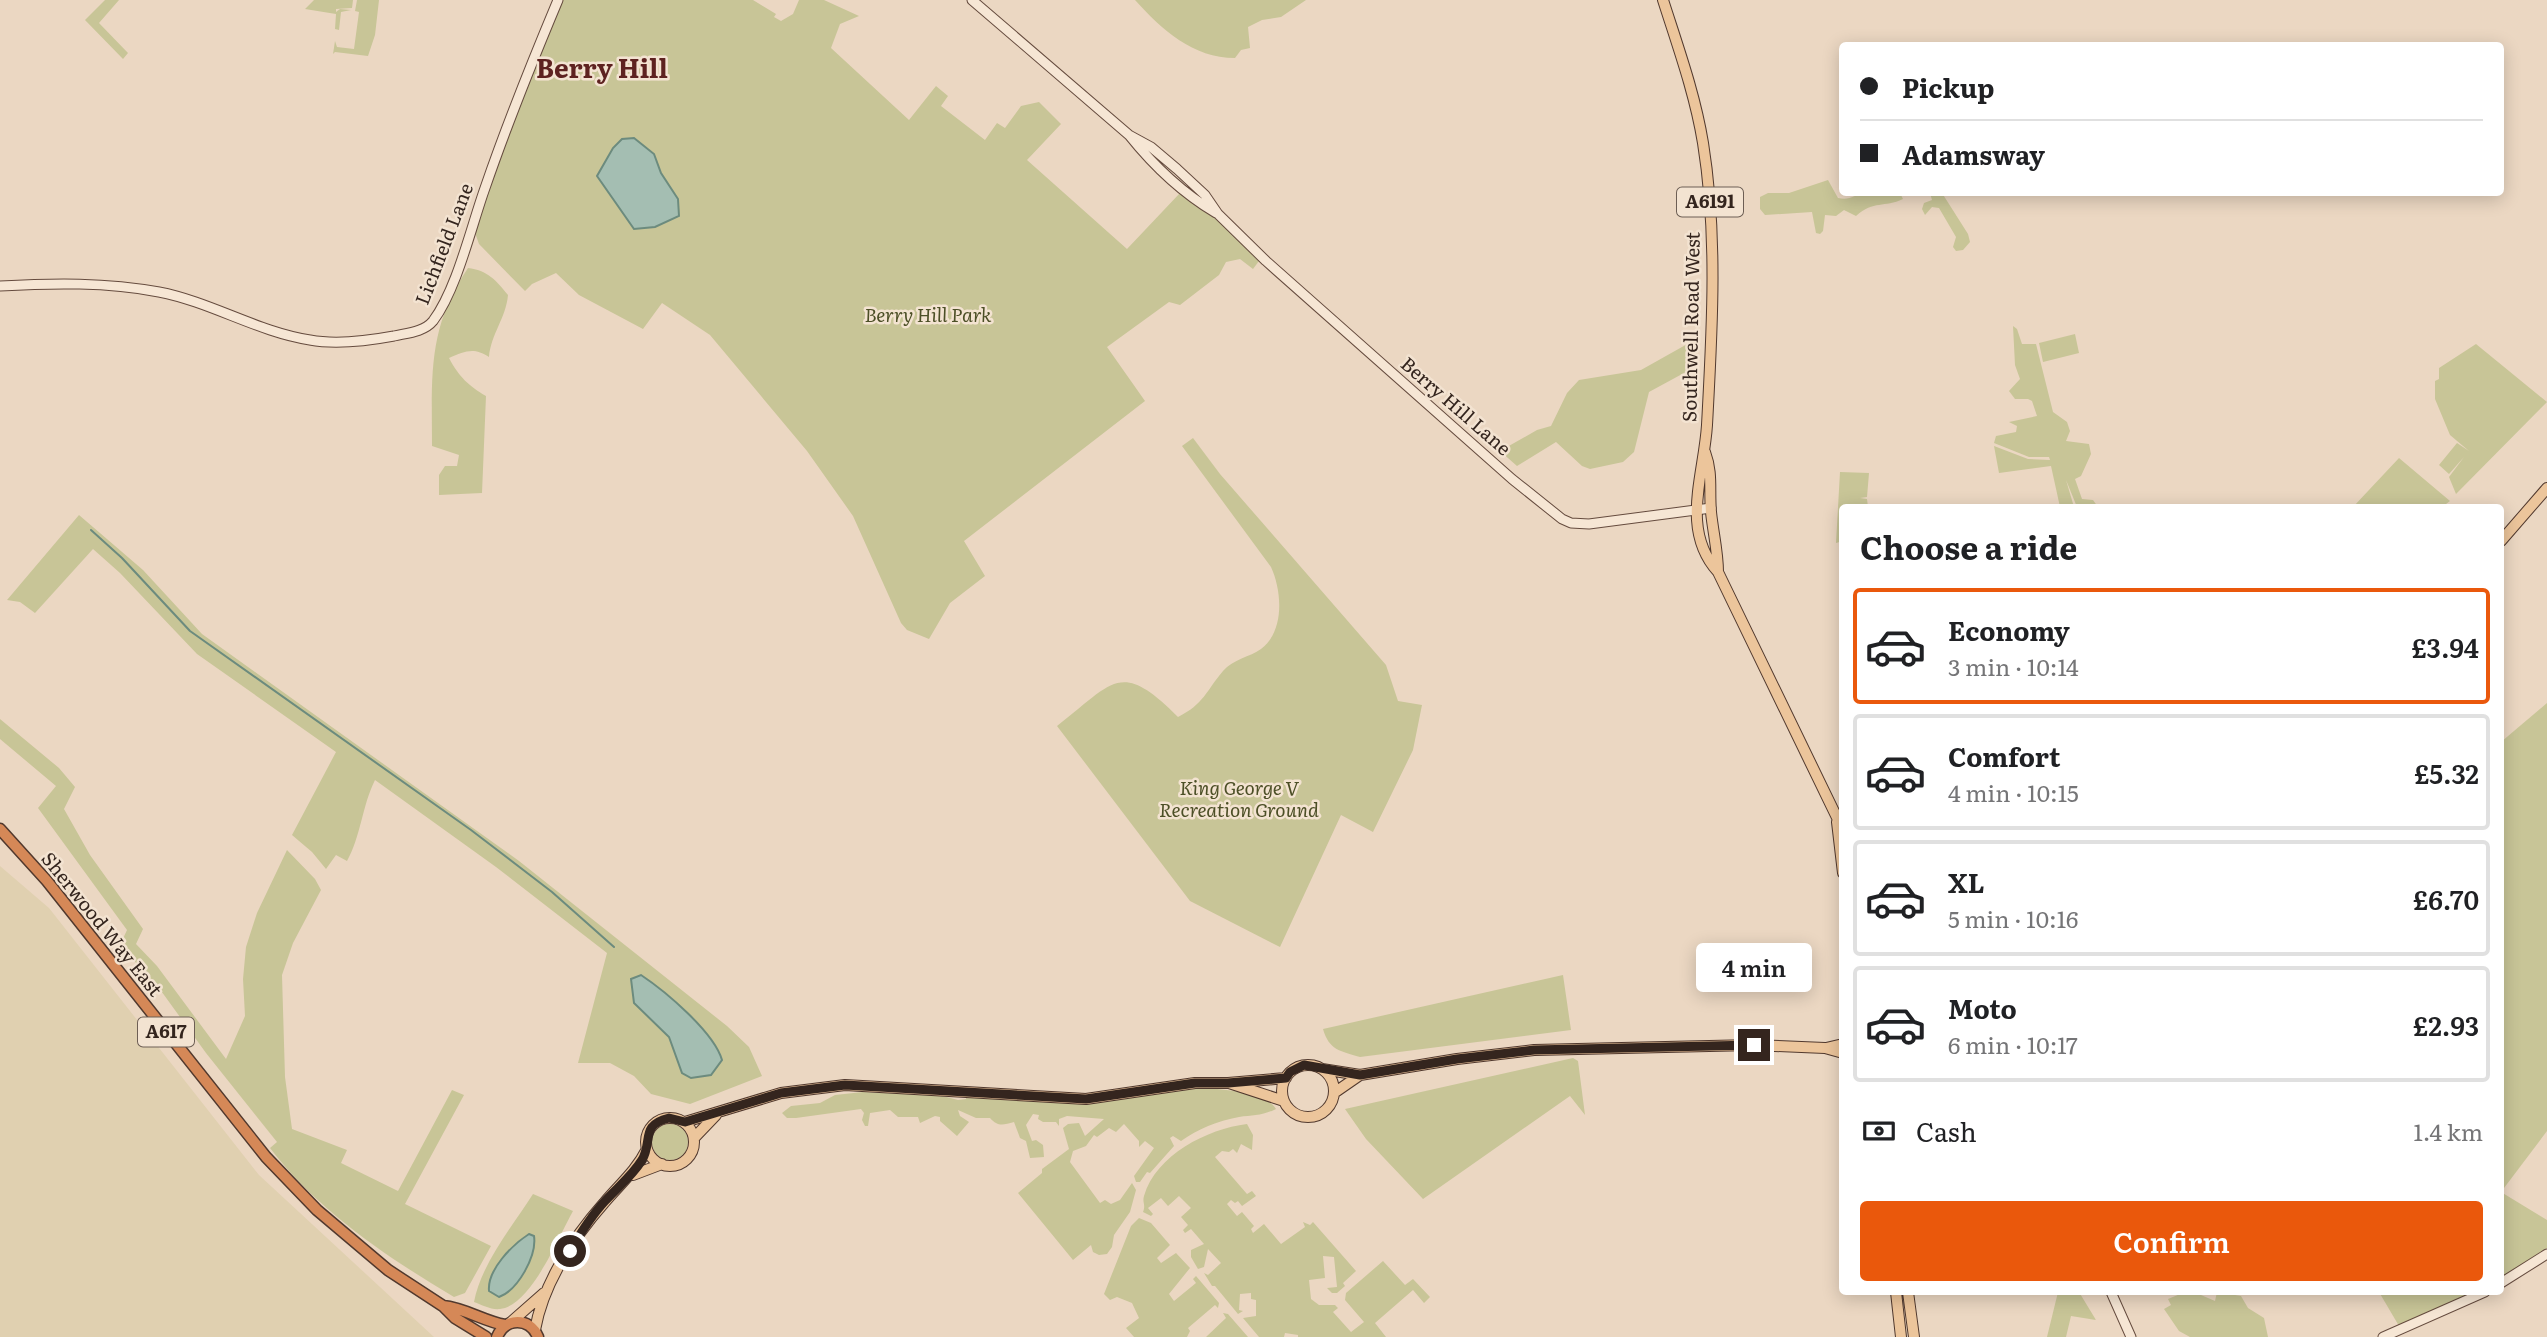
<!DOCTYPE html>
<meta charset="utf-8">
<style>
body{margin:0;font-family:Literata,serif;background:#f2f2f2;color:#202124;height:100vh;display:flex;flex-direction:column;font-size:26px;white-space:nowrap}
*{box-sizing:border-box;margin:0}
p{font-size:23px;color:#757577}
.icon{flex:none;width:38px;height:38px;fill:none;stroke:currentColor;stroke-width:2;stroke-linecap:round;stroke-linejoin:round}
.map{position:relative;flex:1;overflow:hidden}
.drawer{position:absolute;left:1839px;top:504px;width:665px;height:791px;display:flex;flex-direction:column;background:#fff;border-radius:7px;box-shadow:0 4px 18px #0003}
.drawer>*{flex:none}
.hud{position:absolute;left:1839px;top:42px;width:665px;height:154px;border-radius:7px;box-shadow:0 4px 18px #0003;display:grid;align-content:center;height:154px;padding:0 21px;background:#fff}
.end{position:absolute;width:32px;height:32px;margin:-16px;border:9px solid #34251e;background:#fff;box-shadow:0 0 0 4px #fff}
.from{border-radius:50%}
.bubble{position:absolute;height:49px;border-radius:7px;background:#fff;box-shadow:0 4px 18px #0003;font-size:23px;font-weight:600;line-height:49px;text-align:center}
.hud b{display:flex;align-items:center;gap:24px;height:66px;font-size:26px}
.hud b+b{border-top:2px solid #e0e0e0}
.hud i{width:18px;height:18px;background:#202124}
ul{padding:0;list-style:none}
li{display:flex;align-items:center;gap:21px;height:116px;margin:0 14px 10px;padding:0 7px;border:4px solid #e0e0e0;border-radius:7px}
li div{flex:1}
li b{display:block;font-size:26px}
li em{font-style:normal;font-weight:600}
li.selected{border-color:#ea580c}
li>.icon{width:63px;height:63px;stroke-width:1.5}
h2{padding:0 21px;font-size:32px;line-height:84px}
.pay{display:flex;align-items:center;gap:18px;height:77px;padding:0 21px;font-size:26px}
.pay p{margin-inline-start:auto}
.cta{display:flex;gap:14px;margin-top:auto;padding:14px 21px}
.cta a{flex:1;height:80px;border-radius:7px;background:#ea580c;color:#fff;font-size:28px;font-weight:600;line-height:80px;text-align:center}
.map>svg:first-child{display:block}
.farmland{fill:#e0d0b0}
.green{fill:#c8c597}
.water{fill:#a4beb2;stroke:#6c8b7e;stroke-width:2}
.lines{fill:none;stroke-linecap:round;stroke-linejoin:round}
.stream{stroke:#6c8b7e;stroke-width:2}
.secondary-casing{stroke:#654b3e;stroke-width:11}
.primary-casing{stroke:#51392e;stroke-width:12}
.highway-casing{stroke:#51392e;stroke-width:13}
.secondary{stroke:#f6e6d4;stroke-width:9}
.primary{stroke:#ecc59b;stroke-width:10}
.highway{stroke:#d58857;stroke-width:10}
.route{stroke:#34251e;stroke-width:9}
.labels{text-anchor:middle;stroke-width:5;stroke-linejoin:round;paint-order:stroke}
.shield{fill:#f3e3d1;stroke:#6d5e54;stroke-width:2}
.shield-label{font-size:18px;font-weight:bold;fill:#34251e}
.street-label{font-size:19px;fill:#34251e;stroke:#f3e3d1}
.park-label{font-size:19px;font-style:italic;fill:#4c4f26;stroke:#f3e3d1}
.district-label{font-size:26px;font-weight:bold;fill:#5e2220;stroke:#f3e3d1}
</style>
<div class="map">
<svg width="2547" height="1337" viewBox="0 0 2547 1337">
<rect width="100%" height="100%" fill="#ebd7c2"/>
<path class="farmland" d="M 0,866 L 49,908 L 259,1175 L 434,1337 L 0,1337 Z"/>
<path class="green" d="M 105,0 L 119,0 L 99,23 L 128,53 L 123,59 L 85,20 Z
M 314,0 L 353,0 L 352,8 L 336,9 L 336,12 L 340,9 L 351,10 L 341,12 L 339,30 L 335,29 L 336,14 L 305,9 Z
M 357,0 L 379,0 L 375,35 L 368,56 L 335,52 L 333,54 L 335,41 L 337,47 L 354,49 L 359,12 L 355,11 Z
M 563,0 L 753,0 L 776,14 L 774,17 L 781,21 L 793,14 L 799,0 L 824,0 L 859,16 L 840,24 L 831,48 L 909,120 L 936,86 L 948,96 L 941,106 L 985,140 L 997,123 L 1005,128 L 1021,106 L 1039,102 L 1061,124 L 1027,160 L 1127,249 L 1180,193 L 1219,221 L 1259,261 L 1253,269 L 1240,259 L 1226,262 L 1219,275 L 1180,305 L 1169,302 L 1107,347 L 1145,401 L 964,541 L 985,576 L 950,603 L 929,639 L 907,630 L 901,623 L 853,516 L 807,451 L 710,335 L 662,303 L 643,329 L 579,295 L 556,273 L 532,284 L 525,291 L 479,244 L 474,230 L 548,31 Z
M 1135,0 L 1306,0 L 1281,17 L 1262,20 L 1248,27 L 1250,48 L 1241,50 L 1235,58 C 1193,58 1162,30 1135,0 Z
M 1828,180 L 1838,198 C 1850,201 1854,195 1865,192 C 1875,190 1889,192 1900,193 L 1903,199 C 1884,208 1874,200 1856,216 L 1844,210 L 1836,216 L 1825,215 L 1823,231 L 1820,234 L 1816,233 L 1812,212 L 1765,215 L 1760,209 L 1760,197 L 1768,193 L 1789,193 Z
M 1930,193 L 1942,193 L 1968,234 L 1970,242 L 1963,250 L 1956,251 L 1953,247 L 1956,237 L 1939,208 L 1932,207 L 1925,215 L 1922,209 L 1924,203 L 1932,200 Z
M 468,268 C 487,270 497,281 508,295 C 506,318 491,334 489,357 C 474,347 465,351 449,358 C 459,377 469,386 486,396 L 482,493 L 439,495 L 439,475 L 445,466 L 457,466 L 459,455 L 432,446 C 432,377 427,328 468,268 Z
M 2013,326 L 2017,329 L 2022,344 L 2036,344 L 2053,412 L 2067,422 L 2070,431 L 2066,441 L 2089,444 L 2091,454 L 2081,476 L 2075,479 L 2082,499 L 2093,500 L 2098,507 L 2077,507 L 2066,480 L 2074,507 L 2060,507 L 2051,466 L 1999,473 L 1994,446 L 2028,459 L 2050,460 L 2049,457 L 2029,457 L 1994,443 L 1996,436 L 2016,432 L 2017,426 L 2009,422 L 2037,416 L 2032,401 L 2028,399 L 2015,399 L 2009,391 L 2020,379 L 2015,365 Z
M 2075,334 L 2079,353 L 2043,362 L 2039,343 Z
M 1698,338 L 1695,375 L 1684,373 L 1649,392 L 1634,452 L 1623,462 L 1590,469 L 1582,466 L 1556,442 L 1517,466 L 1500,451 L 1537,430 L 1551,426 L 1567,393 L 1579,380 L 1641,370 Z
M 2476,344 L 2547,402 L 2456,494 L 2449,477 L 2464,457 L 2449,474 L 2439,465 L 2457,443 L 2469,451 L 2450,435 L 2435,399 L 2435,381 L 2439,379 L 2439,368 Z
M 1193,438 L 1220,474 L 1386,665 L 1398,701 L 1422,705 L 1413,750 L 1373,832 L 1341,815 L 1280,947 L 1190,901 L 1057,726 C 1114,682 1120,659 1178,717 C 1204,704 1206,691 1223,671 C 1233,659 1250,657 1261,649 C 1285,631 1282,591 1271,567 L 1182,446 Z
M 2399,458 L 2450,501 L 2442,507 L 2353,507 Z
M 1840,472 L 1869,473 L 1867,497 L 1860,498 L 1867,499 L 1868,507 L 1843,508 L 1843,541 L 1836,543 Z
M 79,515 L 143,570 L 202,634 L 519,861 L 727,1026 L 749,1047 L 762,1076 L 690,1104 L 651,1094 L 634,1076 L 610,1063 L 578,1063 L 607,953 L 496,867 L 375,780 C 362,806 361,836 347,861 L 336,855 L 326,869 L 312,852 L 292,835 L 336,752 L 197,654 L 120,573 L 93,549 L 35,613 L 20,602 L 7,600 Z
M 2547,703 L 2547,1131 L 2501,1192 L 2547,1220 L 2547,1248 L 2501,1278 L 2501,742 Z
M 0,719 L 59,768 L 75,787 L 64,809 L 90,855 L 143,929 L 136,944 L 157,966 L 226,1059 L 245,1016 L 243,979 L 246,947 L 257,913 L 287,850 L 315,879 L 321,890 L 293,943 L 282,975 L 285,1077 L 292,1129 L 347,1150 L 341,1163 L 398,1191 L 452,1090 L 464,1095 L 405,1204 L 491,1246 L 465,1293 L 454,1297 C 387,1257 318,1211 270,1148 L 277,1142 L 206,1053 L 159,988 L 120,945 L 127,930 L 38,808 L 56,786 L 0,739 Z
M 1563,975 L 1571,1030 L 1360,1057 C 1340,1051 1329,1050 1323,1029 Z
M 1573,1058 L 1578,1061 L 1585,1115 L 1570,1096 L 1423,1199 L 1366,1139 L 1345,1109 Z
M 1206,1088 C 1225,1090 1266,1092 1276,1109 C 1262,1116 1253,1115 1239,1117 C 1217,1121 1198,1129 1181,1141 L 1173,1136 L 1170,1138 L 1174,1146 L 1150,1173 L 1147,1172 L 1140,1182 L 1136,1182 L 1134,1176 L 1154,1148 L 1145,1141 L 1139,1147 L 1139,1141 L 1124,1124 L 1116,1132 L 1109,1128 L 1097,1137 L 1094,1135 L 1086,1146 L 1073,1151 L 1070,1162 L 1100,1203 L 1105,1200 L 1111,1204 L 1120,1200 L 1132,1183 L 1136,1190 L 1130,1212 L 1114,1235 L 1112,1247 L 1107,1254 L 1099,1255 L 1093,1252 L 1091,1245 L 1073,1260 L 1018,1193 L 1042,1173 L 1042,1169 L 1069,1149 L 1063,1128 L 1068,1124 L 1079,1123 L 1085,1136 L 1104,1119 L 1067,1116 L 1059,1119 L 1059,1126 L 1056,1122 L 1043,1122 L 1038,1119 L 1039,1115 L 1033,1114 L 1026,1125 L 1032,1141 L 1036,1140 L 1043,1145 L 1044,1157 L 1030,1158 L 1026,1141 L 1020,1138 L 1014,1122 C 1003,1125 998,1127 990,1118 L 976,1118 L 958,1110 L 960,1116 L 969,1122 L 957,1136 L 940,1121 L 940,1117 L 935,1116 L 920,1123 L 918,1117 L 898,1117 L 890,1110 L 870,1113 L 868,1126 L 865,1126 L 862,1120 L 864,1113 L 861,1109 L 796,1118 L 787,1118 L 782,1113 L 791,1106 L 820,1103 L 835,1095 L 863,1092 L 939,1095 L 958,1100 L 966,1099 L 966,1096 L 1008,1099 Z
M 1247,1124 L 1253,1135 L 1252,1150 L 1241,1144 L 1237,1153 L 1233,1149 L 1229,1152 L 1222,1151 L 1215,1157 L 1247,1194 L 1252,1191 L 1256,1196 L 1242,1206 L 1238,1201 L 1235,1203 L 1231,1200 L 1227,1204 L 1237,1216 L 1242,1212 L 1254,1226 L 1251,1229 L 1253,1233 L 1264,1224 L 1281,1244 L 1305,1227 L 1303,1222 L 1310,1225 L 1313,1222 L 1356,1271 L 1343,1283 L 1345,1286 L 1337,1293 L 1332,1293 L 1327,1288 L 1337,1287 L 1334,1257 L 1323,1256 L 1325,1278 L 1309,1280 L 1311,1299 L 1319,1305 L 1335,1305 L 1338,1308 L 1333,1312 L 1351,1332 L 1364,1322 L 1345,1300 L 1346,1293 L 1383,1261 L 1405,1285 L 1413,1279 L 1430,1297 L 1424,1303 L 1413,1290 L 1375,1323 L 1386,1337 L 1298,1337 L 1298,1335 L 1285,1333 L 1284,1337 L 1259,1337 L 1243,1318 L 1256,1316 L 1256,1300 L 1251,1299 L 1251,1293 L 1240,1294 L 1239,1310 L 1243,1311 L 1238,1314 L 1215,1286 L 1212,1286 L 1204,1273 L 1208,1275 L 1221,1263 L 1208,1249 L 1204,1267 L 1198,1269 L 1191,1257 L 1191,1250 L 1204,1244 L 1191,1229 L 1185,1233 L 1183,1230 L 1188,1225 L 1181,1217 L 1191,1208 L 1179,1196 L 1168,1206 L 1161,1198 L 1148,1208 L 1153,1214 L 1151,1216 L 1143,1212 C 1146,1204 1142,1203 1144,1196 C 1156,1155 1207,1129 1247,1124 Z
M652 1142a18 18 0 1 1 36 0a18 18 0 1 1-36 0Z
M 533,1194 L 573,1211 C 559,1236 531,1306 500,1309 C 491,1310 482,1305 474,1302 C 481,1264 512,1227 533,1194 Z
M 1139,1218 L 1151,1223 L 1170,1245 L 1157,1258 L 1161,1263 L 1176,1253 L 1190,1268 L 1169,1294 L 1174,1301 L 1196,1283 L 1193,1279 L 1196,1276 L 1219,1303 L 1218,1308 L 1215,1305 L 1188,1328 L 1190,1331 L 1187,1337 L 1134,1337 L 1126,1328 L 1139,1318 L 1132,1303 L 1117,1297 L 1110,1300 L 1104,1294 L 1131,1226 Z
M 2058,1292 L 2079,1292 L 2096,1320 L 2071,1316 L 2066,1337 L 2047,1337 Z
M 2185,1292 L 2194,1292 L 2215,1301 L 2217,1292 L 2241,1296 L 2248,1308 L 2264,1318 L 2268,1337 L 2190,1337 L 2179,1331 L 2164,1309 L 2171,1305 L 2168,1299 Z
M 2379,1292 L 2476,1292 L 2399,1326 Z
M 1223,1313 L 1228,1314 L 1248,1337 L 1206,1337 L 1226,1318 Z"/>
<path class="water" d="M 634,138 L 654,154 L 661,173 L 678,199 L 679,216 L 655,227 L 634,229 L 597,176 L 613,148 L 622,139 Z
M 641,975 C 665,991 714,1032 722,1060 L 711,1075 L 691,1078 L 682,1073 L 669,1037 L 634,1003 L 631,979 Z
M 529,1234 L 534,1236 C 537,1256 518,1290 499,1297 L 489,1291 C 487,1270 512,1245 529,1234 Z"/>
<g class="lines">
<path class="stream" d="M 91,530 L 122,558 L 190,631 L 471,830 L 552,892 L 614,947"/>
<g class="secondary-casing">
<path id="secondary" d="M 972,0 L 1129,135 C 1153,165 1184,194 1216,213
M 1129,135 L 1151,147 L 1177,169 L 1205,195 L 1218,214 L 1266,261 L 1512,479 L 1562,519 L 1571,523 L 1589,524 L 1711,508
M 0,286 C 53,283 106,282 159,292 C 211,302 258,332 310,340 C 337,345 367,341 394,336 C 407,333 424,332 433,321 C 457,289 471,227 485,188 C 507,124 532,62 558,0
M 2501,1283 L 2547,1254
M 2111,1292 L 2131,1337
M 2383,1337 L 2485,1292"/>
</g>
<g class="primary-casing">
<path id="primary" d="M 1663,0 C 1678,47 1695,94 1703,143 C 1718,236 1712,332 1707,425 C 1704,475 1680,530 1718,572 L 1843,830
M 1705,452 C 1713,474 1709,489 1711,512 C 1713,532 1718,552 1718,572
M 2501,541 L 2547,488
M 1837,822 L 1843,873
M 1826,1048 L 1843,1044
M1282 1091a26 26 0 1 1 52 0a26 26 0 1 1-52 0Z
M 1322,1069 L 1360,1075 L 1457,1059 L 1534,1050 L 1753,1045 L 1825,1048 L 1843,1053
M 1229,1083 L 1284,1101
M 1334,1093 L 1360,1075
M646 1142a24 24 0 1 1 48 0a24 24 0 1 1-48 0Z
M 685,1122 L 781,1093 L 845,1085 L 1086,1099 L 1195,1083 L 1228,1083 L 1286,1078
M 694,1138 L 716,1115
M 633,1175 L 662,1164
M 1896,1292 L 1901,1337
M 1908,1292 L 1914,1337
M 510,1323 L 544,1293
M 535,1330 C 543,1284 573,1238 604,1203 C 620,1184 636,1171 647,1149"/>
</g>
<g class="highway-casing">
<path id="highway" d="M 0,829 L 47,881 L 266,1157 L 317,1210 L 388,1270 L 443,1306 L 455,1318 L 486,1337
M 443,1306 C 465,1308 483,1321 505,1325
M 497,1337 C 505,1317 530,1317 538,1337"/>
</g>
<use href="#secondary" class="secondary"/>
<use href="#primary" class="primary"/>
<use href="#highway" class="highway"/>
</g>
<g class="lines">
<path class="route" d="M 570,1251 C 580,1234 591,1216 605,1201 C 618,1187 632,1176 642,1160 C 653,1141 640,1125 669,1118 L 685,1122 L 781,1093 L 845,1085 L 1086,1099 L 1195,1083 L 1228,1083 L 1286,1078 L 1290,1072 L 1304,1065 L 1360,1075 L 1457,1059 L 1534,1050 L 1754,1045"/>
</g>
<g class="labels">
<g class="shield">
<rect x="1677" y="187.5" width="66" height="29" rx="5"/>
<rect x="138" y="1017.5" width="56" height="29" rx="5"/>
</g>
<g class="shield-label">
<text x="1710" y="208">A6191</text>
<text x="166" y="1038">A617</text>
</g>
<g class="street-label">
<text transform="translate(444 244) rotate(-69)" y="7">Lichfield Lane</text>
<text transform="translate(1691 327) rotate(-89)" y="7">Southwell Road West</text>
<text transform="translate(1456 406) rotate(41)" y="7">Berry Hill Lane</text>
<text transform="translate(102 924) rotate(51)" y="7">Sherwood Way East</text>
</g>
<g class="park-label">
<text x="928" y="322">Berry Hill Park</text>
<text x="1239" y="795">King George V<tspan x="1239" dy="22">Recreation Ground</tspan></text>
</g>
<g class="district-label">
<text x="602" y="78">Berry Hill</text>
</g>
</g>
</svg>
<i class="end from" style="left:570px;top:1251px"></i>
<i class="end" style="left:1754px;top:1045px"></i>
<div class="bubble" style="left:1696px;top:943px;width:116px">4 min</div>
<div class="hud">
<b><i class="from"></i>Pickup</b>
<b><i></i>Adamsway</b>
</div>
<section class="drawer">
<h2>Choose a ride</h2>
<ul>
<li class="selected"><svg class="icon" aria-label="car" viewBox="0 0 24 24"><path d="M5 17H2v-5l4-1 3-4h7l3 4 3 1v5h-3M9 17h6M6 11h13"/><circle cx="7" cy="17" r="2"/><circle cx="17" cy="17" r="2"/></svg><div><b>Economy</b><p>3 min · 10:14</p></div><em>£3.94</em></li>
<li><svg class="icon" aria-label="car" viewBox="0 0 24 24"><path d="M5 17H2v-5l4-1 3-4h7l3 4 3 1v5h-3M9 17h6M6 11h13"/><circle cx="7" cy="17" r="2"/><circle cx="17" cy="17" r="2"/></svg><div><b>Comfort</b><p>4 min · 10:15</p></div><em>£5.32</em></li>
<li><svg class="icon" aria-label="car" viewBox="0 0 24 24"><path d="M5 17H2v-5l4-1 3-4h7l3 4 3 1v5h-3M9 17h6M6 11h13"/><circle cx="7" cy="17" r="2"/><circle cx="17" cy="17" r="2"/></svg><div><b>XL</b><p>5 min · 10:16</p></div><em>£6.70</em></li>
<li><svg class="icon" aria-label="car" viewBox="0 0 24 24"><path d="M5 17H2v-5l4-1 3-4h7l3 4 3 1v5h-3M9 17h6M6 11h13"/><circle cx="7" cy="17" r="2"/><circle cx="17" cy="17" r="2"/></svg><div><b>Moto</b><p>6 min · 10:17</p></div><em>£2.93</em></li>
</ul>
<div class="pay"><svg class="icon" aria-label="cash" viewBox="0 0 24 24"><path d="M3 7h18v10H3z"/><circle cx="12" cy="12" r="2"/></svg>Cash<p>1.4 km</p></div>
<div class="cta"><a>Confirm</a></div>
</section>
</div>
